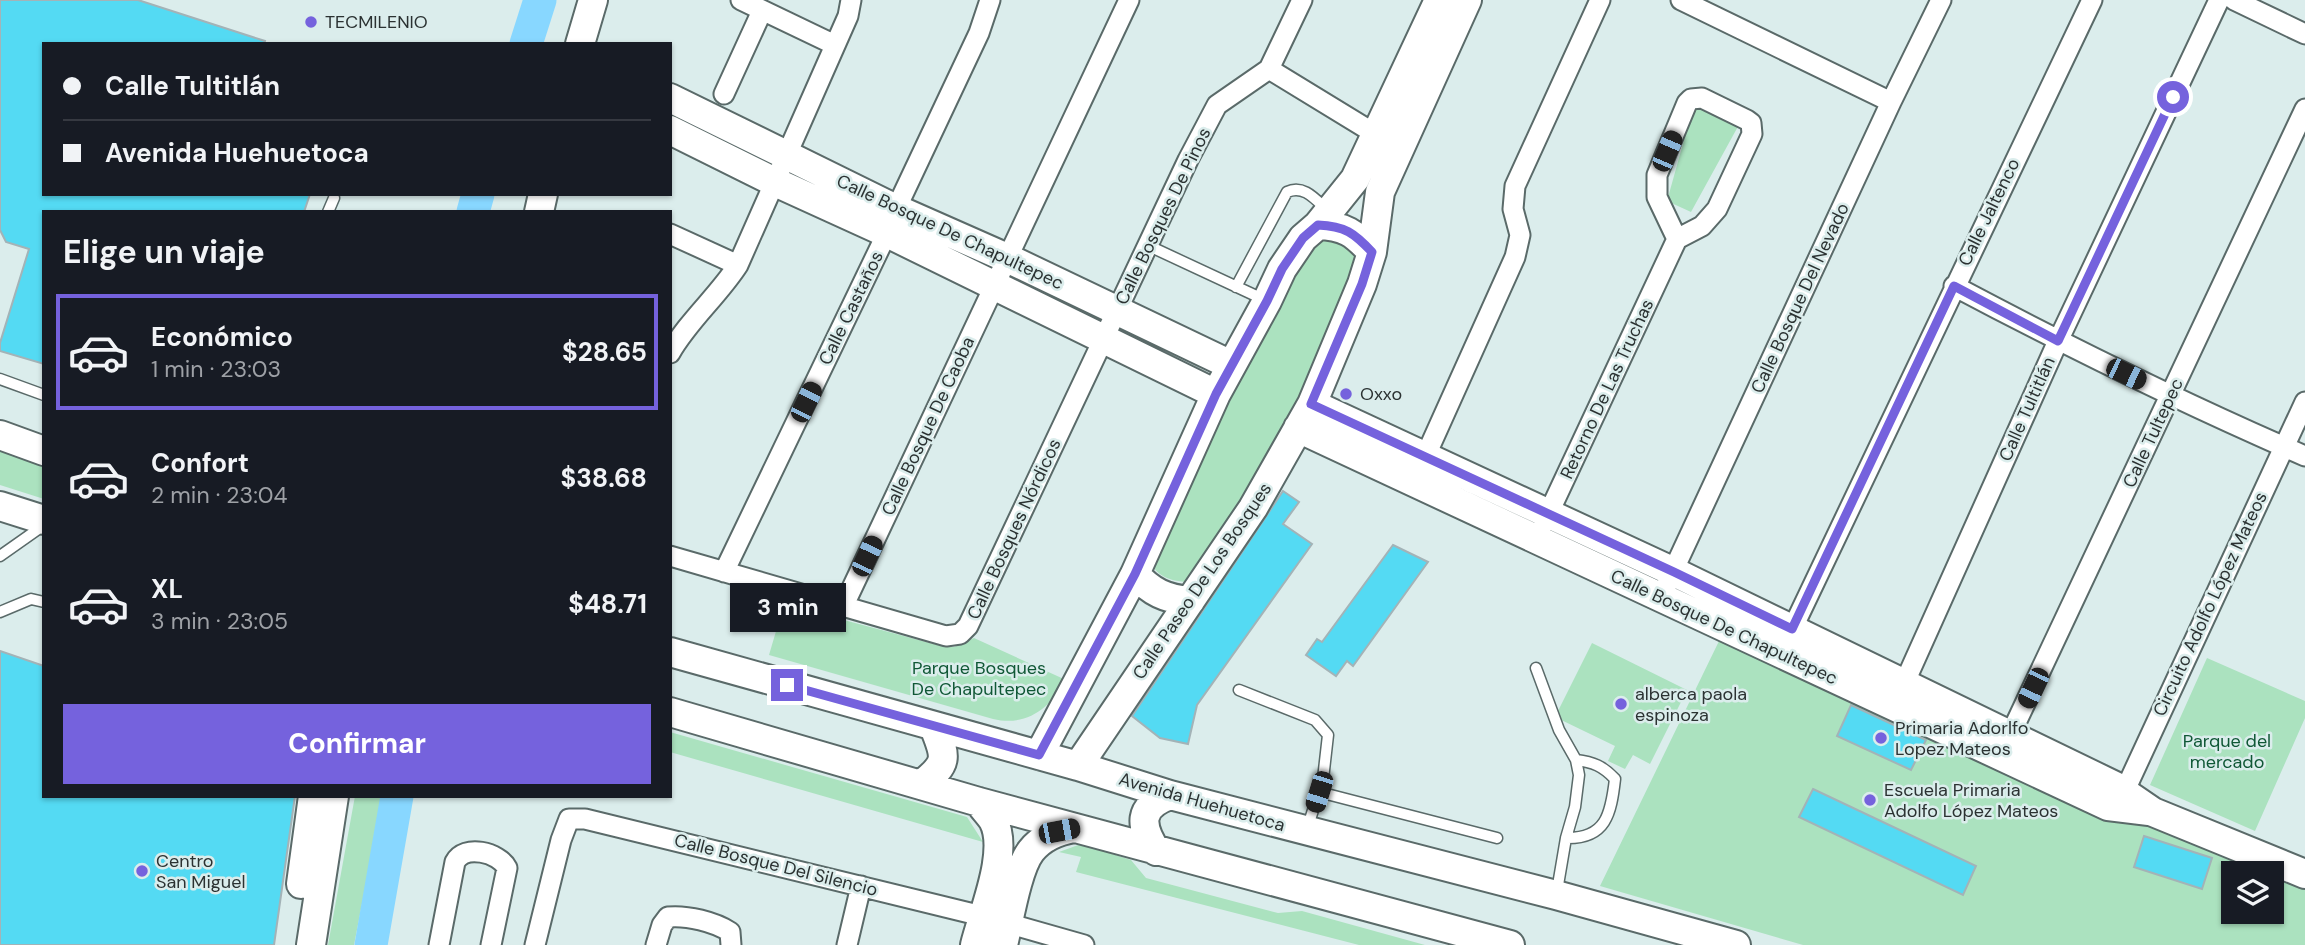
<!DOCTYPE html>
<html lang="es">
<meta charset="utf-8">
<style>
body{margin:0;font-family:"DM Sans",sans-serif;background:#242831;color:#f1f3f6;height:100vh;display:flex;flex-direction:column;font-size:26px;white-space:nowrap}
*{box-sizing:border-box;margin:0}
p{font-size:23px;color:#9ea1a6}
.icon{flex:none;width:38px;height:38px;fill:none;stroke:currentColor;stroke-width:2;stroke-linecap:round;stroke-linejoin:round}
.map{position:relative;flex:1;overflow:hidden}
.sheet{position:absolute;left:42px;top:210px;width:630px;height:588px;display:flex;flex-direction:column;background:#171b24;border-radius:0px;box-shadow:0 2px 5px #0004}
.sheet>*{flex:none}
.banner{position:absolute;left:42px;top:42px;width:630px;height:154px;border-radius:0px;box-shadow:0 2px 5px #0004;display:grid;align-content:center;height:154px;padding:0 21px;background:#171b24}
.tools{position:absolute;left:2221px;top:861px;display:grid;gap:14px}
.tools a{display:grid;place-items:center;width:63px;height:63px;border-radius:0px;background:#171b24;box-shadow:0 2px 5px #0004;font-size:35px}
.end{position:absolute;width:32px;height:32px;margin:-16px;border:9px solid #7562dd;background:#fff;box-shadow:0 0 0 4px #fff}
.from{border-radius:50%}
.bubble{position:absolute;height:49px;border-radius:0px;background:#171b24;box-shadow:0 2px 5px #0004;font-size:23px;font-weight:700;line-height:49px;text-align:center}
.car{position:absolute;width:21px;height:42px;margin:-21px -10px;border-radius:9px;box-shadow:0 0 5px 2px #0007;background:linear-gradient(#222 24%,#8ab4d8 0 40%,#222 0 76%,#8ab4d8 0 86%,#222 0)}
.banner b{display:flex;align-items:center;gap:24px;height:66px;font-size:26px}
.banner b+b{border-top:2px solid #363941}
.banner i{width:18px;height:18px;background:#f1f3f6}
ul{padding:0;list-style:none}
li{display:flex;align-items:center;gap:21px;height:116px;margin:0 14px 10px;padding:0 7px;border:4px solid transparent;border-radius:0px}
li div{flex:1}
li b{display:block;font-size:26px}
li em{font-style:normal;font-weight:700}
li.on{border-color:#7562dd}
li>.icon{width:63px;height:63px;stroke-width:1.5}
h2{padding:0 21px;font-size:32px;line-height:84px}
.cta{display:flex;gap:14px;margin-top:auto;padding:14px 21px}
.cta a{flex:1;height:80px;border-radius:0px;background:#7562dd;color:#fff;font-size:28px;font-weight:700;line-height:80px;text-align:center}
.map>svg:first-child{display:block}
.green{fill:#abe2bf}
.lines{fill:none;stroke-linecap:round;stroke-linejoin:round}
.river{stroke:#88d7ff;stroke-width:33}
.building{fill:#54daf3;stroke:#a3b3b7;stroke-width:2}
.lane-casing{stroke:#5a6a69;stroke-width:13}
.street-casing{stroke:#5a6a69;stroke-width:23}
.secondary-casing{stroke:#5a6a69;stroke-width:32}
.lane{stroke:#fff;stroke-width:10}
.street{stroke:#fff;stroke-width:19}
.secondary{stroke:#fff;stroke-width:28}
.route{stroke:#7562dd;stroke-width:9}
.poi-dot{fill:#7562dd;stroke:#dbedec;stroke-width:2.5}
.labels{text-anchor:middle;stroke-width:5;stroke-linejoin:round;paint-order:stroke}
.poi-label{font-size:18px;fill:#2b3232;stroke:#dbedec;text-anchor:start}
.street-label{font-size:18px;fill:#2b3232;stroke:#dbedec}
.park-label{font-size:18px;fill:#105836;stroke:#dbedec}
</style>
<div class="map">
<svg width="2305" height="945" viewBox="0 0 2305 945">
<rect width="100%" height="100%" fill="#dbedec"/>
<path class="green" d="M 1696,97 L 1741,121 L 1691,212 L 1667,201 Z
M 1331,232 L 1372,263 L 1245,502 L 1185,582 C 1166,580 1154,574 1147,556 L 1312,237 Z
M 0,448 L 44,464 L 44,499 L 0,485 Z
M 784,604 L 945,647 L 954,647 L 974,638 L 1066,680 C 1050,708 1027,727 993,719 L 769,655 Z
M 1720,639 L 2267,873 L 2233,873 L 2233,912 L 2272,912 L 2272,875 L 2305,889 L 2305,945 L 1803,945 L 1600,886 Z
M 1592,643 L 1687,690 L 1650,764 L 1633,755 L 1625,769 L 1608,761 L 1615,746 L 1555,717 Z
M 2207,658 L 2305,701 L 2305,718 L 2255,831 L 2150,785 Z
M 670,732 L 967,817 L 983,842 L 670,752 Z
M 355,796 L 383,796 L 354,945 L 328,945 Z
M 1081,844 L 1131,860 L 1146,878 L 1278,913 L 1302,911 L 1425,945 L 1359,945 L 1076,872 L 1081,857 L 1059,852 Z"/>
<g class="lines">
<path class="river" d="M 526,44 L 540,0
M 473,212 L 478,194
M 371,945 L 397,796"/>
</g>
<path class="building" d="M 0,0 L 138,0 L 265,41 L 264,44 L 44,44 L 44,194 L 310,194 L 304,212 L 44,212 L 44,364 L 0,351 L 0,343 L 29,249 L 6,242 L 0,230 Z
M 1283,491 L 1299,502 L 1283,524 L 1312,544 L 1197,705 L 1188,744 L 1160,738 L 1132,716 Z
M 1393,545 L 1428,562 L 1353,666 L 1347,661 L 1336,676 L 1306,655 L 1317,639 L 1322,642 Z
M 0,651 L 44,666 L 44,796 L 295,796 L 274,945 L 0,945 Z
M 1851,705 L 1926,740 L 1911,770 L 1837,736 Z
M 1813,789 L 1976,866 L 1963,895 L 1799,817 Z
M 2144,836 L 2212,858 L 2202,889 L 2134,867 Z"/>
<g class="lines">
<g class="lane-casing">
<path id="lane" d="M 328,212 L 334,198
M 1149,246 L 1265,300
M 1236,287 L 1287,192 C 1304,184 1316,200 1328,211
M 0,379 L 44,395
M 0,556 L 44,525
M 0,612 L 31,599 L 44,602
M 1536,668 L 1559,730 L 1576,760 L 1579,775 L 1575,807 L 1566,838 L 1557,891
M 1239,690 L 1315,720 L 1328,735 L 1323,779 L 1307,829
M 1319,792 L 1497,838
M 1566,838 C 1606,839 1611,814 1615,779 C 1603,766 1593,762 1576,760"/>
</g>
<g class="street-casing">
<path id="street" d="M 741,0 L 835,45
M 1681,0 L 1891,102
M 2234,0 L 2305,34
M 1269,69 L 1377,135
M 724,94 L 762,11
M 896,209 L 979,33 L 990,0
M 670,234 L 738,265
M 1954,286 C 2069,347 2185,404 2305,456
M 670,353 C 688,321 718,296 738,265 L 848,16 L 851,0
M 1421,466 L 1515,257 L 1520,235 L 1513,209 L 1515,186 L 1600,0
M 1544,523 L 1677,239 L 1702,226 L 1717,209 L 1752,134 L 1751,123 L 1747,120 L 1702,98 L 1691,99 L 1687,103 L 1657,175 L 1657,197 L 1677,239
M 670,556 L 946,636 L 960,634 L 968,626 L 1188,160 L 1217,105 L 1269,69 L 1302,0
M 724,572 L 887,233
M 1661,597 L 1891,102 L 1941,0
M 844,605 L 1129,0
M 1787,640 L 2092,0
M 1899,695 L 2058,341 L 2219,0
M 2005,746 L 2305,109
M 2120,801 L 2305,402
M 439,945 L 455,862 C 464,844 499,852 507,868 L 491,945
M 535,945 L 561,840 L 569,819 L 585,819 L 982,916 L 1084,945
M 656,945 L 662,925 L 668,917 C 687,915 715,922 730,932 L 731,945
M 847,945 L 861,886"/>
</g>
<g class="secondary-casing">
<path id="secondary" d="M 580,44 L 593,0
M 670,98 L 896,209 L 1007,258 L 1231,365
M 670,130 L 775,182 L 887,233 L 1216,394
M 539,212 L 543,194
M 1318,225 C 1345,226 1354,233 1372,252
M 1312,404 L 1674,572 L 2115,786 L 2153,812 L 2305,874
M 1298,428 L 2108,806 L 2149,811
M 0,435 L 44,451
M 0,506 L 44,520
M 1135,574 C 1151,592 1166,599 1190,601
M 670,652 L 1078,766 L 1170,795 L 1556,895 L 1736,945
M 670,712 L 979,802 L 1510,945
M 1039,755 L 1135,574 L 1216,394 L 1267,301 L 1282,269 L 1303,238 L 1318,225 L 1355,179 L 1439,0
M 1078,766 L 1253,508 L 1312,404 L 1362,284 L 1372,252 L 1380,192 L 1467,0
M 921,785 C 948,763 947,759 934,727
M 1156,851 C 1140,826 1137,807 1170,795
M 301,884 L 313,796
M 311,945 L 334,796
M 975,945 C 983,912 1010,851 993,820 C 989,814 983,808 979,802
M 1003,945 C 1009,921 1017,869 1031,851 C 1042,837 1057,831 1074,828"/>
</g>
<use href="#lane" class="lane"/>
<use href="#street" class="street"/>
<use href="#secondary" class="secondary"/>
</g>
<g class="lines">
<path class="route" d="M 787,685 L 1039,755 L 1135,574 L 1216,394 L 1267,301 L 1282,269 L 1303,238 L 1318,225 C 1345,226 1354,233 1372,252 L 1362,284 L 1311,404 L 1674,572 L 1792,629 L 1954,286 L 2058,341 L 2173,97"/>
</g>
<g class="poi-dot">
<circle cx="311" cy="22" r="7"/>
<circle cx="1346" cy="394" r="7"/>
<circle cx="1621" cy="704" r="7"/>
<circle cx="1881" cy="738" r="7"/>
<circle cx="1870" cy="800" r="7"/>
<circle cx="142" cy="871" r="7"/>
</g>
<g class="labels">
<g class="poi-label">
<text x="325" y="28">TECMILENIO</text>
<text x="1360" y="400">Oxxo</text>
<text x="1635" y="700">alberca paola<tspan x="1635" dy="21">espinoza</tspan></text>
<text x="1895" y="734">Primaria Adorlfo<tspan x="1895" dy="21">Lopez Mateos</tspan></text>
<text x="1884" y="796">Escuela Primaria<tspan x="1884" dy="21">Adolfo López Mateos</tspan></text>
<text x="156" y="867">Centro<tspan x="156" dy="21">San Miguel</tspan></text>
</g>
<g class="street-label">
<text transform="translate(1989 212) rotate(-64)" y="6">Calle Jaltenco</text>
<text transform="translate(1163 216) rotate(-64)" y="6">Calle Bosques De Pinos</text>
<text transform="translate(950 232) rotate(25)" y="6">Calle Bosque De Chapultepec</text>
<text transform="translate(1800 298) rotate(-65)" y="6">Calle Bosque Del Nevado</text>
<text transform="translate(851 308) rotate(-64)" y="6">Calle Castaños</text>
<text transform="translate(1607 389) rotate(-65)" y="6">Retorno De Las Truchas</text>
<text transform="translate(2027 409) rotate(-66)" y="6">Calle Tultitlán</text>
<text transform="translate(928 426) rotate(-65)" y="6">Calle Bosque De Caoba</text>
<text transform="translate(2153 433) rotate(-65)" y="6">Calle Tultepec</text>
<text transform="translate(1014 529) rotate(-65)" y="6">Calle Bosques Nórdicos</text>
<text transform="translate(1202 581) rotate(-56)" y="6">Calle Paseo De Los Bosques</text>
<text transform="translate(2210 604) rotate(-65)" y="6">Circuito Adolfo López Mateos</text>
<text transform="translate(1724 627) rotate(25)" y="6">Calle Bosque De Chapultepec</text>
<text transform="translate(1202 802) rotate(16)" y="6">Avenida Huehuetoca</text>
<text transform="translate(776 865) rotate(14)" y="6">Calle Bosque Del Silencio</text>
</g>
<g class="park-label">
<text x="979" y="674">Parque Bosques<tspan x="979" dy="21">De Chapultepec</tspan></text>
<text x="2227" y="747">Parque del<tspan x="2227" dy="21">mercado</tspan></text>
</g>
</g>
</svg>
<div class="tools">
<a><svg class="icon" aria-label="layers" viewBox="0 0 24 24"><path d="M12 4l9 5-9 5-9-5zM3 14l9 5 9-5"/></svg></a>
</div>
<i class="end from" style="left:2173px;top:97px"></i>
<i class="end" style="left:787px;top:685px"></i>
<div class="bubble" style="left:730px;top:583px;width:116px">3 min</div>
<i class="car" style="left:1667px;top:151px;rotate:23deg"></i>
<i class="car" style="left:2126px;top:374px;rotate:116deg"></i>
<i class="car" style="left:806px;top:402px;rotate:26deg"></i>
<i class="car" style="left:867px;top:556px;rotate:25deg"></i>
<i class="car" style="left:2033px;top:688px;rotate:205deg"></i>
<i class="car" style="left:1319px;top:792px;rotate:197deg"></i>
<i class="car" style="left:1059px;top:831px;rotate:79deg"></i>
<div class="banner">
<b><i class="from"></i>Calle Tultitlán</b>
<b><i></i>Avenida Huehuetoca</b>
</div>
<section class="sheet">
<h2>Elige un viaje</h2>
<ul>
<li class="on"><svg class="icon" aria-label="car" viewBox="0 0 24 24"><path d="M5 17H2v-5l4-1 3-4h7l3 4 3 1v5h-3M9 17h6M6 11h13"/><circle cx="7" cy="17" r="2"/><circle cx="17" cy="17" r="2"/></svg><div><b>Económico</b><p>1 min · 23:03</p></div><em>$28.65</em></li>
<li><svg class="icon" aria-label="car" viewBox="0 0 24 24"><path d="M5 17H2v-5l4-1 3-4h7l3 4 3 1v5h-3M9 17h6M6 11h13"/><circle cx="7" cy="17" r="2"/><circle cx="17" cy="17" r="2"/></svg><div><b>Confort</b><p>2 min · 23:04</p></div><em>$38.68</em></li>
<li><svg class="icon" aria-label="car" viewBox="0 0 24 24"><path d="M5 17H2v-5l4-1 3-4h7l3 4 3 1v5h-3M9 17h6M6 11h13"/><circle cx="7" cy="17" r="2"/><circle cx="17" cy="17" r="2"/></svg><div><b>XL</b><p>3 min · 23:05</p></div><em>$48.71</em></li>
</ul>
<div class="cta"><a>Confirmar</a></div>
</section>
</div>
